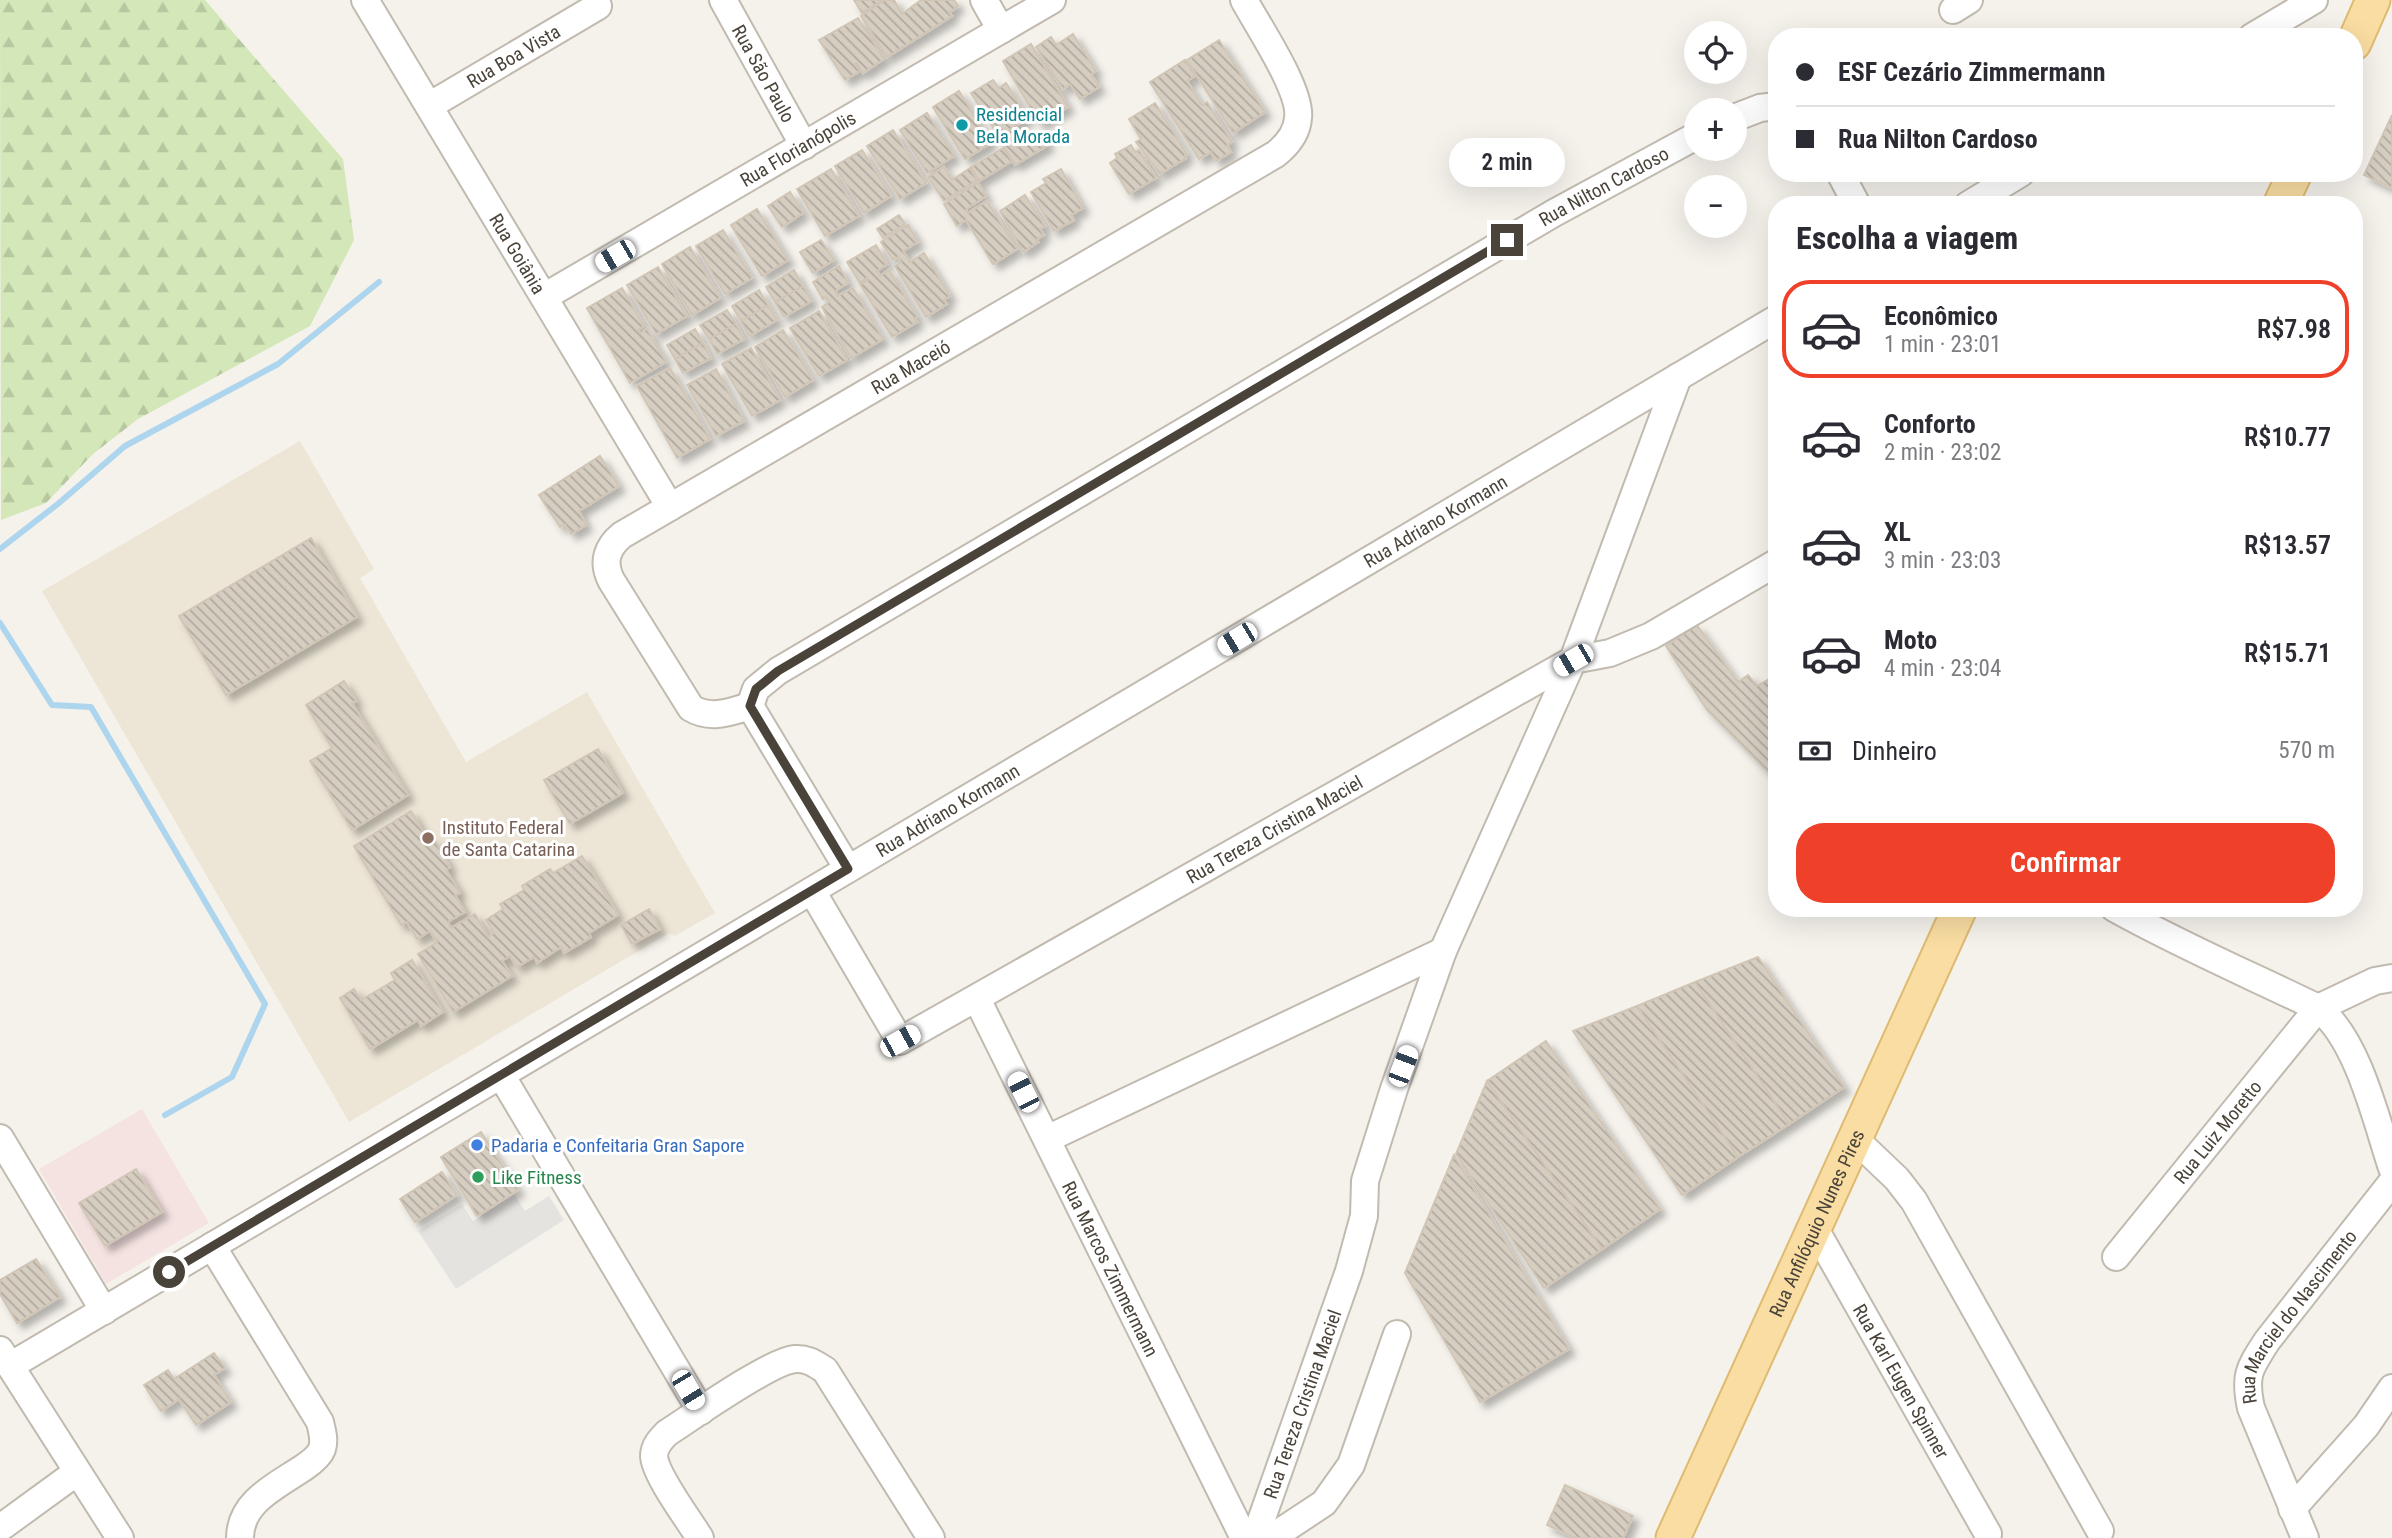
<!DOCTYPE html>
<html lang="pt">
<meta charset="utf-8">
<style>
body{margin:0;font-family:"Roboto Condensed",sans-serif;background:#f7f7f7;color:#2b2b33;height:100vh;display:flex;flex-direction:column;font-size:26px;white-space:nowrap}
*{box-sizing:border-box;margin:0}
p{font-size:23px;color:#7c7c81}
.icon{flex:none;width:38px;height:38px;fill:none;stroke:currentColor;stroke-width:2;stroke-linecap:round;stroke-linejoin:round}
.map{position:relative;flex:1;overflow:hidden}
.sheet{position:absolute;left:1768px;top:196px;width:595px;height:721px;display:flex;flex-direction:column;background:#fff;border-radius:28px;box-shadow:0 7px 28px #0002}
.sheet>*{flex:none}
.banner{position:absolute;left:1768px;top:28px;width:595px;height:154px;border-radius:28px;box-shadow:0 7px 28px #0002;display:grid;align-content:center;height:154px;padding:0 28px;background:#fff}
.buttons{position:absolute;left:1684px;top:21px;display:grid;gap:14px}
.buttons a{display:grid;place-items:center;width:63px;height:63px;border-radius:50%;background:#fff;box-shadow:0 7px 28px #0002;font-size:35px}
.end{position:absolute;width:32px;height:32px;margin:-16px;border:9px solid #4a433a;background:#fff;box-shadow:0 0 0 4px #fff}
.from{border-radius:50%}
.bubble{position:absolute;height:49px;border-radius:24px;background:#fff;box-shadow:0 7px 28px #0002;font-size:23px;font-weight:600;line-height:49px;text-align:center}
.car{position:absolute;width:21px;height:42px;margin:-21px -10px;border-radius:9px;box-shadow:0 0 5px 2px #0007;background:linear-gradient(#fff 24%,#345 0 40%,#fff 0 76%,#345 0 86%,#fff 0)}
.banner b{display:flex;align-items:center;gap:24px;height:66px;font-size:26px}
.banner b+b{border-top:2px solid #e1e1e2}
.banner i{width:18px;height:18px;background:#2b2b33}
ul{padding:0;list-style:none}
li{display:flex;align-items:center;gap:21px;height:98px;margin:0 14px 10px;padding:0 14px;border:4px solid transparent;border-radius:28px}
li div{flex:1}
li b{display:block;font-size:26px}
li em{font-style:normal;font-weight:600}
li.active{border-color:#ef412a}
li>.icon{width:63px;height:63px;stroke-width:1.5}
h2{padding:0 28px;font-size:32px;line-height:84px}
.pay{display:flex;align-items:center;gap:18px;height:77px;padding:0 28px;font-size:26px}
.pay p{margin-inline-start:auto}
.cta{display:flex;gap:14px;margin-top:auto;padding:14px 28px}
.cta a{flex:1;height:80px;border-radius:28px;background:#ef412a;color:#fff;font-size:28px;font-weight:600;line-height:80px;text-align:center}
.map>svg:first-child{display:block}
.education{fill:#ede6d7}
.medical{fill:#f5e3e1}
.forest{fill:url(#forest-firs)}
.parking{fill:#e5e3e0}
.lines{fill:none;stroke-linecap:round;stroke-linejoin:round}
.stream{stroke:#add5ee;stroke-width:6}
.building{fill:url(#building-back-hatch);stroke:#d1c6b6;stroke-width:2;filter:url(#shadow)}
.minor-casing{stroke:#c1baaf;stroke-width:30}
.major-casing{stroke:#dfba71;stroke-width:37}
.minor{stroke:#fff;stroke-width:26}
.major{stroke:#f9dda2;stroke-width:33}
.route{stroke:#4a433a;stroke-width:9}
.culture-dot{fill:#0f9aa8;stroke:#fff;stroke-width:2.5}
.education-dot{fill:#8d6e63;stroke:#fff;stroke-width:2.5}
.shop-dot{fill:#3f7fe0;stroke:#fff;stroke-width:2.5}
.leisure-dot{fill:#2e9e5b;stroke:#fff;stroke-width:2.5}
.labels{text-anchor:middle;stroke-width:6;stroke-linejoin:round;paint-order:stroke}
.street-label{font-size:19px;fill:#4a433a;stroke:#fff}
.culture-label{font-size:19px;fill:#0d838f;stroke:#fff;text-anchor:start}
.education-label{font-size:19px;fill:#785e54;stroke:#fff;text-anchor:start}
.shop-label{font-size:19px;fill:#366cbe;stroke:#fff;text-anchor:start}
.leisure-label{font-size:19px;fill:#27864d;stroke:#fff;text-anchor:start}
</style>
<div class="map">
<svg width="2392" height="1538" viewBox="0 0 2392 1538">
<defs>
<pattern id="forest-firs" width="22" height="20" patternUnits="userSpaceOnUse" patternTransform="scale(1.75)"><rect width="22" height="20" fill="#d3e7b8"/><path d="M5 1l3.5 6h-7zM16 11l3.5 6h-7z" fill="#b7c79f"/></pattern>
<pattern id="building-back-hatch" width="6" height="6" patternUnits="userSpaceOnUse" patternTransform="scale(1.75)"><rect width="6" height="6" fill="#d7cec2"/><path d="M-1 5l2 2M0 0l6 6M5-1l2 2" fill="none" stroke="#b0a99f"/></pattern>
<filter id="shadow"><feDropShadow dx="6" dy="6" stdDeviation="3.5" flood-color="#0004"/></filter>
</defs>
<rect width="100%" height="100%" fill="#f5f2ec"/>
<path class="education" d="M 300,441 L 374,569 L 360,578 L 466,762 L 587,692 L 715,913 L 675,936 L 669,933 L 349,1122 L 42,591 Z"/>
<path class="medical" d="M 142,1109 L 209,1223 L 106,1284 L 39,1169 Z"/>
<path class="forest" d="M 0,0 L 205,0 L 343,159 L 354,240 L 310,326 L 138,419 L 93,454 L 46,503 L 1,520 Z"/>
<path class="parking" d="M 514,1194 L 525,1211 L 549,1196 L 564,1220 L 456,1289 L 418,1231 L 462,1204 L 473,1221 Z"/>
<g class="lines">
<path class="stream" d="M 0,549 L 59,503 L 125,446 L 278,364 L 379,282
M 0,623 L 52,705 L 91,707 L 265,1004 L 232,1077 L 165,1115"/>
</g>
<path class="building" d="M 854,0 L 883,0 L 862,13 Z
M 885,0 L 894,0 L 902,14 L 921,0 L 954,0 L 958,6 L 949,13 L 952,16 L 887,57 L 861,16 Z
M 858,18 L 884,59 L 863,73 L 857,63 L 855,64 L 860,71 L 845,80 L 819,40 Z
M 1073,34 L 1096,71 L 1091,74 L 1099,87 L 1080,99 L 1070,84 L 1063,89 L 1036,47 L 1051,37 L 1056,45 Z
M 1219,40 L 1265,112 L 1233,133 L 1187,60 Z
M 1031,44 L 1068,107 L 1040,124 L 1003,61 Z
M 1185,60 L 1195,76 L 1187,81 L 1202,105 L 1207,102 L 1232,142 L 1227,145 L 1231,152 L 1216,161 L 1211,152 L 1199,159 L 1150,82 Z
M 993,80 L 999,88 L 1006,83 L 1028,118 L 999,137 L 971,93 Z
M 959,91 L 991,143 L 965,159 L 933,107 Z
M 1155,103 L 1187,154 L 1185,155 L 1186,158 L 1160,174 L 1136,142 L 1141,139 L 1129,119 Z
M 927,113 L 954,156 L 927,173 L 900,130 Z
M 2392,115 L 2392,188 L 2364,175 Z
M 893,130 L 926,183 L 900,199 L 867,146 Z
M 1009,133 L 1017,147 L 1043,134 L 1048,145 L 1015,165 L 999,139 Z
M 1131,145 L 1135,152 L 1139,150 L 1156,178 L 1129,194 L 1110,163 L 1117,158 L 1115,154 Z
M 1003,148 L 1012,161 L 979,181 L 971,167 Z
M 862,150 L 891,196 L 864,213 L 835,166 Z
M 944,167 L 952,180 L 970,168 L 977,180 L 944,201 L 928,177 Z
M 831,169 L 859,216 L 825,236 L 797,189 Z
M 1061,169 L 1083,208 L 1071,215 L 1074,220 L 1054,231 L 1031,192 L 1046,183 L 1043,179 Z
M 978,183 L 986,196 L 966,209 L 968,213 L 987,201 L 1017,249 L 993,264 L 966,220 L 957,226 L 944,204 Z
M 790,192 L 803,213 L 782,227 L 768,206 Z
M 1025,195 L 1045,226 L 1040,229 L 1044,235 L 1036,240 L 1038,242 L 1023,252 L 1000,211 Z
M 757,209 L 788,260 L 762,276 L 731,225 Z
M 899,215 L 905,224 L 883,238 L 877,229 Z
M 908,225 L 918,242 L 903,251 L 910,262 L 924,253 L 950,296 L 944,300 L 947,304 L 926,317 L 895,266 L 901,262 L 898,257 L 893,260 L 881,242 Z
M 723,230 L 752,278 L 725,294 L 696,246 Z
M 821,240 L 834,260 L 813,273 L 800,252 Z
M 876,245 L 887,264 L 877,271 L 880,276 L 889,270 L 917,317 L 914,319 L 917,322 L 892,337 L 860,284 L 868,280 L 867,278 L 860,283 L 847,262 Z
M 690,247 L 720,298 L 692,315 L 662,264 Z
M 839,266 L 848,283 L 835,291 L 838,296 L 853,288 L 883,339 L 851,358 L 822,307 L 829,302 L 826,297 L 823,299 L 813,282 Z
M 658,267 L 687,316 L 656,334 L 627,285 Z
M 794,270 L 803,286 L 775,302 L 766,287 Z
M 803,286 L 812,301 L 784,317 L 775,302 Z
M 622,288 L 644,326 L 638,330 L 640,333 L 647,329 L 666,362 L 630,383 L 587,308 Z
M 759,290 L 768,305 L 741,321 L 732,306 Z
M 768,305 L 777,320 L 749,336 L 741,321 Z
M 727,310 L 736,324 L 709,339 L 700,325 Z
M 819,311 L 847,360 L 819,376 L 790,328 Z
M 736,324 L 744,339 L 717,354 L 709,339 Z
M 695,329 L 703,343 L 675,359 L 667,345 Z
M 783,330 L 813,380 L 785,397 L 755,347 Z
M 703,343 L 711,358 L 683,373 L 675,359 Z
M 751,348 L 780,400 L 752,416 L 722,364 Z
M 670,368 L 710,439 L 677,458 L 637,386 Z
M 716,369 L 744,421 L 716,436 L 687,385 Z
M 600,456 L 619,486 L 579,511 L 586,525 L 571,534 L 565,524 L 560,527 L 539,495 Z
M 311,538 L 357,617 L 226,695 L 179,616 Z
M 1697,625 L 1738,682 L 1748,675 L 1757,686 L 1776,675 L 1776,770 L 1770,774 L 1707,710 L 1666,646 Z
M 344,681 L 356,701 L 352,703 L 408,795 L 352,830 L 310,761 L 332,748 L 306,705 Z
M 598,749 L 623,793 L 570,824 L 544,780 Z
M 411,811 L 429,842 L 434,839 L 450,867 L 446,870 L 460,893 L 455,895 L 465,912 L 448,922 L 451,928 L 475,914 L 488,937 L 494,933 L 486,920 L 503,909 L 500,904 L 524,890 L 522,886 L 550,869 L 553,873 L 582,856 L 618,915 L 589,933 L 591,937 L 564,953 L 561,947 L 537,963 L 534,957 L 517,967 L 510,956 L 502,961 L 512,976 L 453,1012 L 418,954 L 437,942 L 430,931 L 417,939 L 407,922 L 401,925 L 354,846 Z
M 649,909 L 660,929 L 632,944 L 621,925 Z
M 1758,957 L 1844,1087 L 1789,1124 L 1695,982 Z
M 412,960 L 443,1012 L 421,1026 L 418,1020 L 370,1049 L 340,998 L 354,989 L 361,1000 L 395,980 L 391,973 Z
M 1695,982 L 1789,1124 L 1738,1157 L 1637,1006 Z
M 1637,1006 L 1738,1157 L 1682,1195 L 1573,1031 Z
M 1546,1041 L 1660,1209 L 1602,1249 L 1487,1081 Z
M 1487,1081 L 1602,1249 L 1544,1288 L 1456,1154 Z
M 481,1132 L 518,1190 L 477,1216 L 441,1157 Z
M 1454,1155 L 1569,1349 L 1480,1402 L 1405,1273 Z
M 136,1169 L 162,1212 L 105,1246 L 79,1203 Z
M 442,1172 L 457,1195 L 415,1222 L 400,1199 Z
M 36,1259 L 60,1297 L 17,1323 L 0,1294 L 0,1280 Z
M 214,1353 L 225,1368 L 214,1375 L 231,1402 L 196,1425 L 179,1399 L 161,1411 L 144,1385 L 168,1370 L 174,1379 Z
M 1565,1485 L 1633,1516 L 1623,1538 L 1576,1538 L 1547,1525 Z"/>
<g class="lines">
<g class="minor-casing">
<g id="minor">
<path id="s1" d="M 365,0 L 670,507"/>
<path id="s2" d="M 723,0 L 804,146"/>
<path d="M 984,0 L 1001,30"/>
<path d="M 1953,10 L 1969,0"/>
<path d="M 2252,37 L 2314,0"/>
<path id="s3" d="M 429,106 L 598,6"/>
<path d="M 1734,118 L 1760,108 L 1776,106"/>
<path d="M 1840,173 L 1857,205"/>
<path d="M 1968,205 L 2021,173"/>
<path id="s4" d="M 544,297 L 1052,0"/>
<path id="s5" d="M 750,706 C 730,712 711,720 691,708 L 611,580 C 602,562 607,547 622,535 L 1276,154 C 1287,145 1297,134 1298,118 C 1302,91 1258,26 1244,0"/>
<path id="s6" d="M 750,706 L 756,689 L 778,671 L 1554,213 L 1696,136"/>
<path d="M 750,706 L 848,869"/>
<path id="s7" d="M 812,891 L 900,1041 L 1573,660 L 1610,653 L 1651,636 L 1776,563"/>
<path d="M 2114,908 C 2180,945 2250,975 2318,1008 C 2358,1039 2376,1120 2392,1168"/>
<path id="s8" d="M 977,999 L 1244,1538"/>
<path d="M 501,1075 L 701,1411"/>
<path d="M 0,1138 L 104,1311"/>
<path d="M 1047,1139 L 1443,951"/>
<path d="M 1855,1139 L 1897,1179 L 1914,1201 L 2100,1531"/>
<path id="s9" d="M 1815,1229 L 1988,1534"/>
<path d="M 212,1246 L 320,1422 C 322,1431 325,1440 322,1449 C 319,1457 309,1464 303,1468 C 276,1486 240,1502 240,1538"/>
<path id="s10" d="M 2116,1257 L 2318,1008 L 2375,981 L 2392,978"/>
<path d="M 0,1350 L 120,1538"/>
<path id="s11" d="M 10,1366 L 1776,319"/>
<path d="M 2292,1509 L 2366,1426 L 2392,1388"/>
<path d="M 0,1528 L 77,1472"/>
<path d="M 700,1538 C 689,1520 655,1475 654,1456 C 654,1446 661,1439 667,1433 C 692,1417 770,1361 795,1359 C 807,1358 815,1364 825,1370 L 931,1538"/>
<path id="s12" d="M 1255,1538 L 1349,1271 L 1364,1216 L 1365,1181 L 1394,1089 L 1443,951 L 1573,660 L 1678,377"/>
<path d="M 1271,1538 L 1324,1503 L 1351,1465 L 1397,1334"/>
<path id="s13" d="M 2305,1538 L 2251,1408 C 2244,1375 2249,1369 2267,1341 L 2392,1182"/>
</g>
</g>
<g class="major-casing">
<g id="major">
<path d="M 2354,43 L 2373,0"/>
<path d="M 2280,205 L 2295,173"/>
<path id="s14" d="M 1673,1538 L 1960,908"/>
</g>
</g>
<use href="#minor" class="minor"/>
<use href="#major" class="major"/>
</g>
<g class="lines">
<path class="route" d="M 169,1272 L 848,869 L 750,706 L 756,689 L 778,671 L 1507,240"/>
</g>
<circle class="culture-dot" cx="962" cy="125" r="7"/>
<circle class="education-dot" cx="428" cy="838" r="7"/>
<circle class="shop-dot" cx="477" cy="1145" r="7"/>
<circle class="leisure-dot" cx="478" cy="1177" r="7"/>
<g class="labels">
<g class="street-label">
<text dy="7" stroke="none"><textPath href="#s3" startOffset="98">Rua Boa Vista</textPath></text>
<text dy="7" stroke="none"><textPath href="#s2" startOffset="84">Rua São Paulo</textPath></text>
<text dy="7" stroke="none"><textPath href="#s4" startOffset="294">Rua Florianópolis</textPath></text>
<text dy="7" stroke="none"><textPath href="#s6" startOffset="1004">Rua Nilton Cardoso</textPath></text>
<text dy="7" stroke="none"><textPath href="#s1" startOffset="296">Rua Goiânia</textPath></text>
<text dy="7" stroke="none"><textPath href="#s5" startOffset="597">Rua Maceió</textPath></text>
<text dy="7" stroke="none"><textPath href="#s11" startOffset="1657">Rua Adriano Kormann</textPath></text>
<text dy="7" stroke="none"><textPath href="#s11" startOffset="1090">Rua Adriano Kormann</textPath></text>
<text dy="7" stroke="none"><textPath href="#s7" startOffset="604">Rua Tereza Cristina Maciel</textPath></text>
<text dy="7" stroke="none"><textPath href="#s10" startOffset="161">Rua Luiz Moretto</textPath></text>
<text dy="7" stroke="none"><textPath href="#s14" startOffset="346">Rua Anfilóquio Nunes Pires</textPath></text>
<text dy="7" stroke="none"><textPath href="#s8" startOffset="301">Rua Marcos Zimmermann</textPath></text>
<text dy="7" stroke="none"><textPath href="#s13" startOffset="248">Rua Marciel do Nascimento</textPath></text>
<text dy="7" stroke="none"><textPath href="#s9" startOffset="175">Rua Karl Eugen Spinner</textPath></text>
<text dy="7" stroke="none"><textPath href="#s12" startOffset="142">Rua Tereza Cristina Maciel</textPath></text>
</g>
<g class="culture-label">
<text x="976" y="121">Residencial<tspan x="976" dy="22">Bela Morada</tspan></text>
</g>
<g class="education-label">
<text x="442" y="834">Instituto Federal<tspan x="442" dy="22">de Santa Catarina</tspan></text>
</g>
<g class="shop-label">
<text x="491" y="1152">Padaria e Confeitaria Gran Sapore</text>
</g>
<g class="leisure-label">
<text x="492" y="1184">Like Fitness</text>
</g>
</g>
</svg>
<div class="buttons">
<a><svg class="icon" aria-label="locate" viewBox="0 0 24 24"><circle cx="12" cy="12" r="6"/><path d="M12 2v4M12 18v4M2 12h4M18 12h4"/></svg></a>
<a>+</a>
<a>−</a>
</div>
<i class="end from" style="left:169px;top:1272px"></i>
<i class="end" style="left:1507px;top:240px"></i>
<div class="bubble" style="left:1449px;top:138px;width:116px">2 min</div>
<i class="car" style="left:615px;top:256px;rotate:240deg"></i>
<i class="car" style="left:1237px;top:639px;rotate:239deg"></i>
<i class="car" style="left:1573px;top:660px;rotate:240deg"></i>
<i class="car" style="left:900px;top:1041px;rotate:61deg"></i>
<i class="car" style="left:1403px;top:1066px;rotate:21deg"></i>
<i class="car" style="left:1023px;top:1092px;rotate:333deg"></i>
<i class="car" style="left:688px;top:1390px;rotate:149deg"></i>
<div class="banner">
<b><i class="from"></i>ESF Cezário Zimmermann</b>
<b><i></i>Rua Nilton Cardoso</b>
</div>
<section class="sheet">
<h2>Escolha a viagem</h2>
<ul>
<li class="active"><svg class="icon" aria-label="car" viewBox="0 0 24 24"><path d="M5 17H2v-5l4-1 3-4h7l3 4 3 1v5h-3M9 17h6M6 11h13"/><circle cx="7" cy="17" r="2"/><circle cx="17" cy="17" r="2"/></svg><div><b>Econômico</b><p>1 min · 23:01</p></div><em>R$7.98</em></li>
<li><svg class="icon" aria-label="car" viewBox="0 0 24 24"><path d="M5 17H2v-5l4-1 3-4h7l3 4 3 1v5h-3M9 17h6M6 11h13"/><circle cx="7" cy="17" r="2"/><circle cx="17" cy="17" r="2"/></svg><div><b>Conforto</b><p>2 min · 23:02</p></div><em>R$10.77</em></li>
<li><svg class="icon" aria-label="car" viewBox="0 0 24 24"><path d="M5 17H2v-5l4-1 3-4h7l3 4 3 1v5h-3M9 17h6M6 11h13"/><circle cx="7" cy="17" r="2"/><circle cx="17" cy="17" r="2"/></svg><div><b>XL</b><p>3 min · 23:03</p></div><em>R$13.57</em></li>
<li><svg class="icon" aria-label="car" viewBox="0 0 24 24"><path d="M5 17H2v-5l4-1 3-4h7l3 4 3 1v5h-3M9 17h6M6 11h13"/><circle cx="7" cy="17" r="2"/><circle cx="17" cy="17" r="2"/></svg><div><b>Moto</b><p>4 min · 23:04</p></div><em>R$15.71</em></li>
</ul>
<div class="pay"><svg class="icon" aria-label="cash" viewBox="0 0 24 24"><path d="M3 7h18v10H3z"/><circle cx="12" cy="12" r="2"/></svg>Dinheiro<p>570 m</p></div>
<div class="cta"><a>Confirmar</a></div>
</section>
</div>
